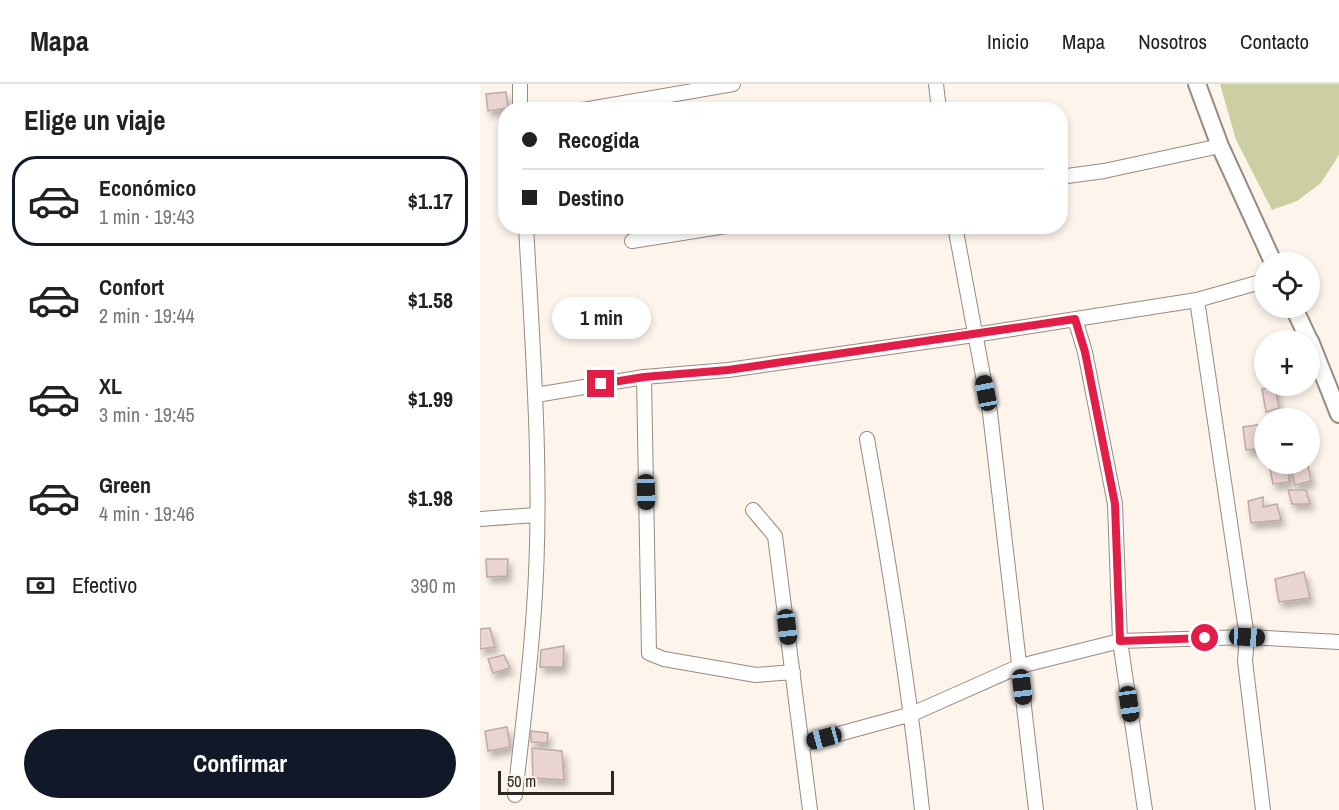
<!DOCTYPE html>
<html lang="es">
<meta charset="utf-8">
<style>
body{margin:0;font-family:"Archivo Narrow",sans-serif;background:#f6f6f6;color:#222;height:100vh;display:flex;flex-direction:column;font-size:22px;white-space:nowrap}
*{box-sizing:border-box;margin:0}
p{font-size:20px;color:#767676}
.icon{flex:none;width:33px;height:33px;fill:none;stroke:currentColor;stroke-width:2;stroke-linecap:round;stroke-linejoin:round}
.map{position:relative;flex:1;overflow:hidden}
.sheet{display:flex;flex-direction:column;background:#fff;width:480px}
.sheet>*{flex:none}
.top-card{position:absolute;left:18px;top:18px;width:570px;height:132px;border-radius:24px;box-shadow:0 3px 9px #0003;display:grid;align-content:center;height:132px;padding:0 24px;background:#fff}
.controls{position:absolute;left:774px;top:168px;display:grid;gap:12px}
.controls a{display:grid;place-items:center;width:66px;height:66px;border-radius:50%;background:#fff;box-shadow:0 3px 9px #0003;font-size:30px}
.scale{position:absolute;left:18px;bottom:15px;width:116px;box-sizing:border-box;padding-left:6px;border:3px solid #2e2823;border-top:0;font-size:16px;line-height:21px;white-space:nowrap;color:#2e2823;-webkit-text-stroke:4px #fdf4ec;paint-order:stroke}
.end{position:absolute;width:27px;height:27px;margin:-14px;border:8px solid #e11d48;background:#fff;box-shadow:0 0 0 3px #fff}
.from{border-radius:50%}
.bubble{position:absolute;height:42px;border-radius:21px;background:#fff;box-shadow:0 3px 9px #0003;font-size:20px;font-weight:700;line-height:42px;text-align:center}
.car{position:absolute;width:18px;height:36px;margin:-18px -9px;border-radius:8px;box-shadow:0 0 4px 2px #0007;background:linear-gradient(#222 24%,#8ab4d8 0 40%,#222 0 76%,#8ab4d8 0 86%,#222 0)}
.top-card b{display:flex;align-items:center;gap:21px;height:57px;font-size:22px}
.top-card b+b{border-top:2px solid #e0e0e0}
.top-card i{width:15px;height:15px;background:#222}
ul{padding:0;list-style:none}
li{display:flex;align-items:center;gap:18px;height:90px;margin:0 12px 9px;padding:0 12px;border:3px solid transparent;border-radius:24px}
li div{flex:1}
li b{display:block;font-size:22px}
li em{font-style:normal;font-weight:700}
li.current{border-color:#111827}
li>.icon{width:54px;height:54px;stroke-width:1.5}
h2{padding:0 24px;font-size:27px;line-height:72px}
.pay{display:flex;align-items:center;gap:15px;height:66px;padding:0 24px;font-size:22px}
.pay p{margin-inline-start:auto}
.cta{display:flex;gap:12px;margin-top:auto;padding:12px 24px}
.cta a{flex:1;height:69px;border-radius:36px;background:#111827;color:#fff;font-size:24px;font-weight:700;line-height:69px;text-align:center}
header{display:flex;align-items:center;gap:36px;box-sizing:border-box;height:84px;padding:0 30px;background:#fff;border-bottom:2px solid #e0e0e0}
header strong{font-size:28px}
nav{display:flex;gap:33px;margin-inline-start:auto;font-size:21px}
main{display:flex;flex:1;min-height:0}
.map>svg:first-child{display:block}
.green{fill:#cccfa2}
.building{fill:#ead4d2;stroke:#bda9a6;stroke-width:1.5;filter:url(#shadow)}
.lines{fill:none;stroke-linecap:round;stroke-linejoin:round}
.minor-casing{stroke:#988b7f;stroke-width:16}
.tertiary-casing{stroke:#988b7f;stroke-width:20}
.minor{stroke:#fff;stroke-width:14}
.tertiary{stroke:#fff;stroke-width:16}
.route{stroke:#e11d48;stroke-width:8}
</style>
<header>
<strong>Mapa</strong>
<nav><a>Inicio</a><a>Mapa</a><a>Nosotros</a><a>Contacto</a></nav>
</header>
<main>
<section class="sheet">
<h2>Elige un viaje</h2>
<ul>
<li class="current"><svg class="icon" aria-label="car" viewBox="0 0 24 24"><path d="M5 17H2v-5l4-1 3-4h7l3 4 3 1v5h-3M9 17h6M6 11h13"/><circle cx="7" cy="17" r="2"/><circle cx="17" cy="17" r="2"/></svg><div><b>Económico</b><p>1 min · 19:43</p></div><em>$1.17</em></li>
<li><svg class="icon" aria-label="car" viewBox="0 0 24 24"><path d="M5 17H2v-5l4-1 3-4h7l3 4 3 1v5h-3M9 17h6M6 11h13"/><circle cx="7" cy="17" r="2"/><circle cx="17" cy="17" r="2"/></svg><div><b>Confort</b><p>2 min · 19:44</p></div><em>$1.58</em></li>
<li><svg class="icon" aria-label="car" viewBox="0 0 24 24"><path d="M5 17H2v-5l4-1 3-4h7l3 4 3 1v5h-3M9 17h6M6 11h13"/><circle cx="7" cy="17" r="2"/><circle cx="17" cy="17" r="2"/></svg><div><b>XL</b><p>3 min · 19:45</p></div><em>$1.99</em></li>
<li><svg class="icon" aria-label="car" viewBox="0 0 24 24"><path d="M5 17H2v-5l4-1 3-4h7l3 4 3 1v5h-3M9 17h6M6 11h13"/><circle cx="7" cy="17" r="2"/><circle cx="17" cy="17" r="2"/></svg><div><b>Green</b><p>4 min · 19:46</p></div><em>$1.98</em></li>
</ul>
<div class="pay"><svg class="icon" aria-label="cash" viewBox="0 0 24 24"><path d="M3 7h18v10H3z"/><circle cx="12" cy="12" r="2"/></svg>Efectivo<p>390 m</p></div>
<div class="cta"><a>Confirmar</a></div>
</section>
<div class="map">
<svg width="859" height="726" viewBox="0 0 859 726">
<defs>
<filter id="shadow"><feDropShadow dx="3.5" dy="6" stdDeviation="3" flood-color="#0004"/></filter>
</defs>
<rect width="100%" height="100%" fill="#fdf4ec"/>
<path class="green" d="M 740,0 L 859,0 L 859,70 L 854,79 L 840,100 L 817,117 L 792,126 L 756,56 Z"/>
<path class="building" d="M 26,8 L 28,24 L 8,27 L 6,10 Z
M 795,302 L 799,324 L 786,328 L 782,305 Z
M 783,340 L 784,364 L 766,366 L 763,343 Z
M 789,380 L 808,380 L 809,398 L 793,400 Z
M 828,381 L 831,397 L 815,401 L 811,385 Z
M 808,406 L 826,406 L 830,420 L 812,420 Z
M 783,413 L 783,423 L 797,420 L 801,436 L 771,439 L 768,417 Z
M 6,475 L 28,475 L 27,492 L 7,493 Z
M 824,488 L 830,514 L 799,518 L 795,495 Z
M 10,544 L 15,563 L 0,565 L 0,545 Z
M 84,562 L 83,583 L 60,583 L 61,566 Z
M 24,571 L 30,584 L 13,589 L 8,575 Z
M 27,643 L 30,663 L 8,667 L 5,647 Z
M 51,647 L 68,649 L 67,659 L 51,658 Z
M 52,664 L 82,667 L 84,696 L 53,694 Z"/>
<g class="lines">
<g class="minor-casing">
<path id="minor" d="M 40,0 L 40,26
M 456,0 L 459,26
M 103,26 L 253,0
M 580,93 L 624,87 L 740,62
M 475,142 L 510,329 L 556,726
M 152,157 L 246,142
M 717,216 L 767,553 L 765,577 L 783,726
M 595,235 L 605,268 L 635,420 L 640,557 L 665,726
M 164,293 L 169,569 L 184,575 L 276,591 L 313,588
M 56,311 L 164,293 L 248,286 L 494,251 L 717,216 L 784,197
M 387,355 C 409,478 429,601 442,726
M 273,426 L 295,452 L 330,726
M 0,435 L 56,431
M 322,660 L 432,630 L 540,582 L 640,557 L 767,553 L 859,558
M 35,711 C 42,649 50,587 54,525 C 63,398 53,270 46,142"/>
</g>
<g class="tertiary-casing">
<path id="tertiary" d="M 717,0 L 740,62 L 793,178
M 814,224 L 829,256
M 830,257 L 859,330"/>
</g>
<use href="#minor" class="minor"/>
<use href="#tertiary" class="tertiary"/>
</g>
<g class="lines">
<path class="route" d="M 121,300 L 164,293 L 248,286 L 595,235 L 605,268 L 635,420 L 640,557 L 725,554"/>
</g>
</svg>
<div class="controls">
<a><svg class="icon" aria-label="locate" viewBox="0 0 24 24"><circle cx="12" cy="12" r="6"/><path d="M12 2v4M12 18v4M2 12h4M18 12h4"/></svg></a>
<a>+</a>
<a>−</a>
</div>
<div class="scale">50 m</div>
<i class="end from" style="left:725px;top:554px"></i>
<i class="end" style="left:121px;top:300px"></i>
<div class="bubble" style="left:72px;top:213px;width:99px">1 min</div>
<i class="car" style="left:506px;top:309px;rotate:349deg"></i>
<i class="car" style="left:166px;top:408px;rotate:179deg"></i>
<i class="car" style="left:307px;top:543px;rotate:173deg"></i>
<i class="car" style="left:767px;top:553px;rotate:93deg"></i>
<i class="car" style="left:542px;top:603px;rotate:173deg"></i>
<i class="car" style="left:649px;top:620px;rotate:172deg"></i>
<i class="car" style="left:344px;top:654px;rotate:255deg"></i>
<div class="top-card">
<b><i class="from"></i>Recogida</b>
<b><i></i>Destino</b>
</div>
</div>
</main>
